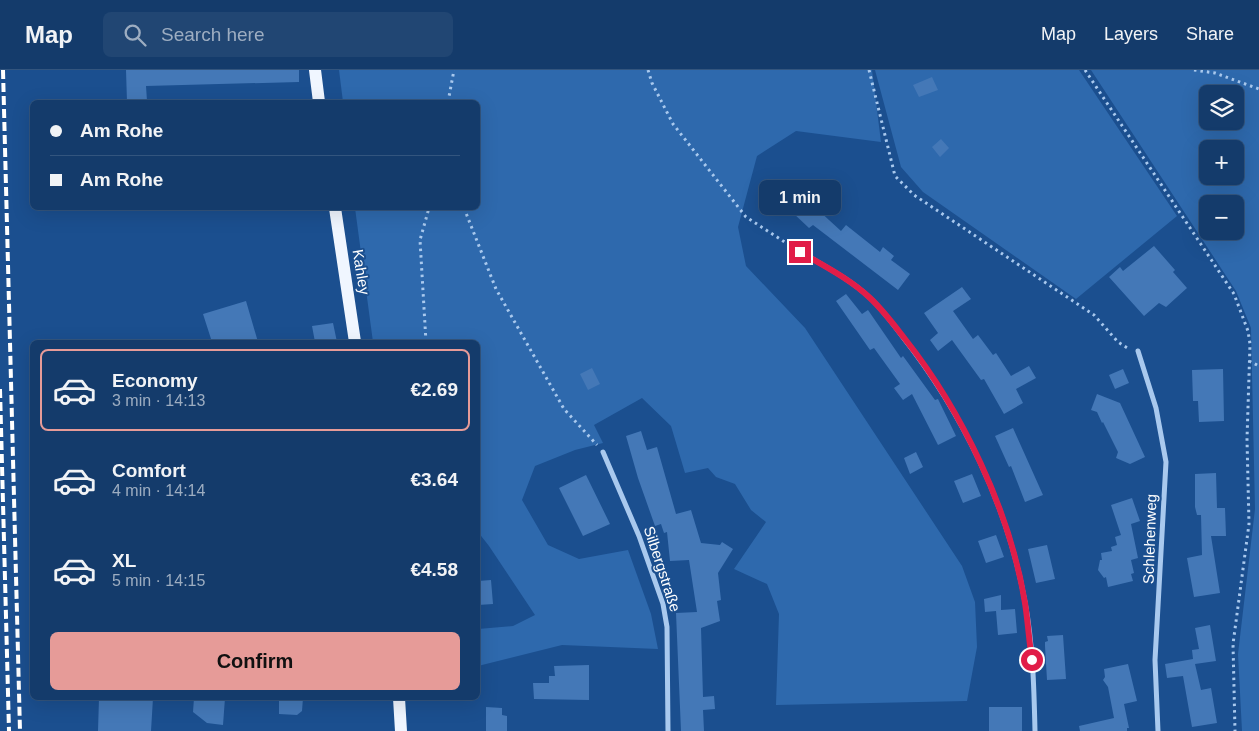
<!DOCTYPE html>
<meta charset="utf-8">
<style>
body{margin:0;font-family:Helvetica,sans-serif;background:#214673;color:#f1f3f6;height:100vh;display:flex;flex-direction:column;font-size:19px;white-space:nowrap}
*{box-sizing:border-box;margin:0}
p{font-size:16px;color:#9dadc1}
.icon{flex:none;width:28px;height:28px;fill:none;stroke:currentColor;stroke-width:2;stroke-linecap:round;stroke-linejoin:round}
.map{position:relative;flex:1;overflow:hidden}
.side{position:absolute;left:30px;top:270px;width:450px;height:360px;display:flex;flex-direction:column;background:#143b6b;border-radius:8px;box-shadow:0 5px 20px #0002,0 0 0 1px #33557e}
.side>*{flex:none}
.guide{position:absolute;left:30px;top:30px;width:450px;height:110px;border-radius:8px;box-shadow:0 5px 20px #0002,0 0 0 1px #33557e;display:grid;align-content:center;height:110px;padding:0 20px;background:#143b6b}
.tools{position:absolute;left:1199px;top:15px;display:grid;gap:10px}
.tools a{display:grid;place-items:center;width:45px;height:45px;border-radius:8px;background:#143b6b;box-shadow:0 5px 20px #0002,0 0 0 1px #33557e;font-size:25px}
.end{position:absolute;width:22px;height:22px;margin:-11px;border:6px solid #e11d48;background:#fff;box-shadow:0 0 0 2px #fff}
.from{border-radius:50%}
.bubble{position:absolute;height:35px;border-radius:8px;background:#143b6b;box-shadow:0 5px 20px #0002,0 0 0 1px #33557e;font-size:16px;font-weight:700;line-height:35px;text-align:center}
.guide b{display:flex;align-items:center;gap:18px;height:48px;font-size:19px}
.guide b+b{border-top:1px solid #33557e}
.guide i{width:12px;height:12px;background:#f1f3f6}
ul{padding:9px 0 0;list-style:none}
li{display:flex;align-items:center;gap:15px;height:82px;margin:0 10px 8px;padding:0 10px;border:2px solid transparent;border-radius:8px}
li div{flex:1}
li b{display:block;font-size:19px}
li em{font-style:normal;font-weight:700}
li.current{border-color:#e69b98}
li>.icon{width:45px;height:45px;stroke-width:1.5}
.primary-button{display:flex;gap:10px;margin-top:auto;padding:10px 20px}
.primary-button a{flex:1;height:58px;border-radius:8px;background:#e69b98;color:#111;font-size:20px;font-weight:700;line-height:58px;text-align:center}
header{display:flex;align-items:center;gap:30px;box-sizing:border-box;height:70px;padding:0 25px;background:#143b6b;border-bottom:1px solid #33557e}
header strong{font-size:24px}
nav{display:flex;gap:28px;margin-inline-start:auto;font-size:18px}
.search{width:350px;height:45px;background:#214673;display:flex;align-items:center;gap:12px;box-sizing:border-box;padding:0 18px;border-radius:8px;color:#9dadc1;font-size:19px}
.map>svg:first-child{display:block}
.green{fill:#2e69ad;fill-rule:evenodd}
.building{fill:#4478b7}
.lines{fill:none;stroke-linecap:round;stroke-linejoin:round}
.path{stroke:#a9c9ee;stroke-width:3;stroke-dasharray:2.5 4;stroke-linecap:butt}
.street{stroke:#a9c9ee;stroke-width:5}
.primary{stroke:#f0f6ff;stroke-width:12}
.rail{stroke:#fff;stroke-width:4;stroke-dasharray:9 4;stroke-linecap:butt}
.route{stroke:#e11d48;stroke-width:6}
.labels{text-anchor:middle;stroke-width:4;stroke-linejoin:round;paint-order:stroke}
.street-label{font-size:15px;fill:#fff;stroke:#1b4f8f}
</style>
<header>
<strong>Map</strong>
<div class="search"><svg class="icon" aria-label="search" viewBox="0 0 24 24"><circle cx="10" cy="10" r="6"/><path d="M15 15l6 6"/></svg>Search here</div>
<nav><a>Map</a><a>Layers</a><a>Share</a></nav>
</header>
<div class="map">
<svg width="1259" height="661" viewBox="0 0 1259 661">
<rect width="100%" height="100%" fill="#1b4f8f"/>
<path class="green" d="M 339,0 L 872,0 L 881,72 L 796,61 L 757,86 L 738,157 L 746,196 L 805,258 L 962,496 L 975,532 L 977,577 L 967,631 L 776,635 L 779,544 L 767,514 L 734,499 L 766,452 L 751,440 L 735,414 L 716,407 L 708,398 L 685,403 L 671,356 L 642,328 L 594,355 L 603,373 L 575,380 L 535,396 L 522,430 L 548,475 L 579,489 L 628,480 L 651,544 L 658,579 L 562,575 L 478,596 L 478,559 L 513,556 L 535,545 L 489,476 L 478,462 L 478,272 L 373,272 L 355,138 L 478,138 L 478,32 L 343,32 Z
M 875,0 L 1079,0 L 1177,146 L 1076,229 L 923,122 L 901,97 Z
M 1091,0 L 1259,0 L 1259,661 L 1242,661 L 1238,584 L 1255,439 L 1251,258 L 1236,221 ZM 1208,24 L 1235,24 L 1235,51 L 1208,51 ZM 1208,79 L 1235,79 L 1235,106 L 1208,106 ZM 1208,134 L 1235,134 L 1235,161 L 1208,161 Z"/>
<path class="building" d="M 126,0 L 299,0 L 299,12 L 146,16 L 147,31 L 127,32 Z
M 932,7 L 938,20 L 919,27 L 913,15 Z
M 941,69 L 949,78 L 940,87 L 932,77 Z
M 805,128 L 841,161 L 846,155 L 880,182 L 883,177 L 894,186 L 891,190 L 910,204 L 898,220 L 813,155 L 809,158 L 792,142 Z
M 1154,176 L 1175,200 L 1173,202 L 1187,218 L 1166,237 L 1159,233 L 1144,246 L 1109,207 L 1120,197 L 1123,201 Z
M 962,217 L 971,229 L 953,241 L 973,269 L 978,265 L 993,285 L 996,283 L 1011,306 L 1029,296 L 1036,308 L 1016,319 L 1023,333 L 1004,344 L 984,309 L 981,310 L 952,270 L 938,281 L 930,270 L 938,263 L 924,243 Z
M 846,224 L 862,244 L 868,240 L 901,288 L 903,286 L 935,330 L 938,329 L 956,366 L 938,375 L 912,324 L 903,330 L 894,318 L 900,314 L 874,278 L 870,280 L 836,231 Z
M 246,231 L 258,272 L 212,272 L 203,244 Z
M 333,253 L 337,272 L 315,272 L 312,256 Z
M 592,298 L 600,314 L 588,320 L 580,304 Z
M 1123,299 L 1129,313 L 1115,319 L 1109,305 Z
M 1223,299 L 1224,351 L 1199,352 L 1198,331 L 1193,331 L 1192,300 Z
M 1097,324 L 1120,333 L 1145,387 L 1130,394 L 1116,388 L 1118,382 L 1103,352 L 1102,353 L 1097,342 L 1091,340 Z
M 1013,358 L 1043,425 L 1025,432 L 1011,396 L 1009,397 L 995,366 Z
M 641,361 L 647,380 L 657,377 L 676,444 L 691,440 L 701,473 L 720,475 L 722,472 L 733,479 L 718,503 L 721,530 L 717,531 L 720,551 L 701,558 L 703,627 L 714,626 L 715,639 L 703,640 L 704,661 L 681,661 L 676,543 L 697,542 L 689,490 L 670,491 L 667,462 L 664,463 L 661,454 L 655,456 L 638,408 L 626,366 Z
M 916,382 L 923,397 L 910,404 L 904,388 Z
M 1216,403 L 1217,438 L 1225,438 L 1226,466 L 1211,466 L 1220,523 L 1194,527 L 1187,488 L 1202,485 L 1201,445 L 1197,445 L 1195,437 L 1195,404 Z
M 972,404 L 981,426 L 963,433 L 954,411 Z
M 586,405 L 610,454 L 583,466 L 559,418 Z
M 1132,428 L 1140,451 L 1131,454 L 1138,488 L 1131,490 L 1134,503 L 1131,504 L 1133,511 L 1108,517 L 1106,507 L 1104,508 L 1098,500 L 1100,490 L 1102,490 L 1101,483 L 1112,481 L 1111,477 L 1117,475 L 1115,467 L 1121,465 L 1111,435 Z
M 996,465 L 1004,487 L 986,493 L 978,471 Z
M 1047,475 L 1055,509 L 1036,513 L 1028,479 Z
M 491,510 L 493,534 L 478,535 L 478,511 Z
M 1001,525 L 1001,540 L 1015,539 L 1017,563 L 998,565 L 996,541 L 985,542 L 984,529 Z
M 1210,555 L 1216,591 L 1195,594 L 1201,620 L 1211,618 L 1217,653 L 1192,657 L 1183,606 L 1167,608 L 1165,594 L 1193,589 L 1192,580 L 1199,579 L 1195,558 Z
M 1063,565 L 1066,609 L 1047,610 L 1045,576 L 1045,572 L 1048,571 L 1047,566 Z
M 1128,594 L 1137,631 L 1124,634 L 1129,658 L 1127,658 L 1127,661 L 1080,661 L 1079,656 L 1114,648 L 1108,617 L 1103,610 L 1105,607 L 1104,599 Z
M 589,595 L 589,630 L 534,629 L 533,613 L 549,613 L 549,606 L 555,606 L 554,596 Z
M 99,628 L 153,628 L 151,661 L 98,661 Z
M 194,628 L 225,628 L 223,655 L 207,653 L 193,642 Z
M 279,628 L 303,628 L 302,641 L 297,645 L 279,644 Z
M 486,637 L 502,638 L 502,645 L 507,646 L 507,661 L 486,661 Z
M 989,637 L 1022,637 L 1022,661 L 989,661 Z"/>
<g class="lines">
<path class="path" d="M 648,0 L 652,13 L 673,54 L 746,147 L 794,178
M 869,0 L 895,106 L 914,125 L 1094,245 L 1118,272 L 1129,279
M 1085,0 L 1234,224 L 1248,261 L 1250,274 L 1247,369 L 1249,454 L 1233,574 L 1235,661
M 1194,0 L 1215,3 L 1259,19
M 448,32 L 454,0
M 464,138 L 496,219 L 564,339 L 597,375
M 426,272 L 420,170 L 429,138
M 1249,291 L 1259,296"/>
<path class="street" d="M 801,182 C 824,196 850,209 870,228 C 882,239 892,253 902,266 C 962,342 1008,436 1025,532 C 1033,575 1034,618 1035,661
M 1138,281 L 1156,338 L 1166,392 L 1155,590 L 1158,661
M 603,382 L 639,466 L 663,534 L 667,557 L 668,661"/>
<path class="primary" d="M 315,0 L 319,32
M 335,138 L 355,272
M 399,628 L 401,661"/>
<path class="rail" d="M 3,0 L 20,661
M 0,319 L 9,661"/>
</g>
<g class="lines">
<path class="route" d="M 800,182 C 824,196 850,209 870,228 C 883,240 894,255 905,269 C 962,341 1010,441 1025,533 C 1028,552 1029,571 1032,590"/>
</g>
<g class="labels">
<g class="street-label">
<text transform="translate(361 202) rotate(81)" y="5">Kahley</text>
<text transform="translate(1150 469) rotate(-88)" y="5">Schlehenweg</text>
<text transform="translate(662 499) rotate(72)" y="5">Silbergstraße</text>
</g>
</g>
</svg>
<div class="tools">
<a><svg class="icon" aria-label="layers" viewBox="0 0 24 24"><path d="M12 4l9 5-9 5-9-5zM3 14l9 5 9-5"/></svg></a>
<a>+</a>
<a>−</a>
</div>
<i class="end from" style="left:1032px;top:590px"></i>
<i class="end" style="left:800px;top:182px"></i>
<div class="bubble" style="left:759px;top:110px;width:82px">1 min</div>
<div class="guide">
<b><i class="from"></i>Am Rohe</b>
<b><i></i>Am Rohe</b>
</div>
<section class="side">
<ul>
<li class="current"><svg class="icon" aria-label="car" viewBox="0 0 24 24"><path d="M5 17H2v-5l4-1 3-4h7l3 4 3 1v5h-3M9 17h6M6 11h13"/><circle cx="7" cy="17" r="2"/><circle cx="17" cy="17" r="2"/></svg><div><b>Economy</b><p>3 min · 14:13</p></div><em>€2.69</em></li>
<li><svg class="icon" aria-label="car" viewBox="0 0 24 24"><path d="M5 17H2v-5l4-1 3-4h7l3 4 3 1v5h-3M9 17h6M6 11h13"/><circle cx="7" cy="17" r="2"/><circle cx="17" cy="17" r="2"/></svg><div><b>Comfort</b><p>4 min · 14:14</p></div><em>€3.64</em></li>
<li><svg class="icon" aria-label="car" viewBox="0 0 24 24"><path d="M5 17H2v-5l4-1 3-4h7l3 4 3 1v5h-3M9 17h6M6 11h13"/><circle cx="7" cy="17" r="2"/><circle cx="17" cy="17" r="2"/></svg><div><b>XL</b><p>5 min · 14:15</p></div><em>€4.58</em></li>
</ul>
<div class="primary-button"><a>Confirm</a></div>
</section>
</div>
